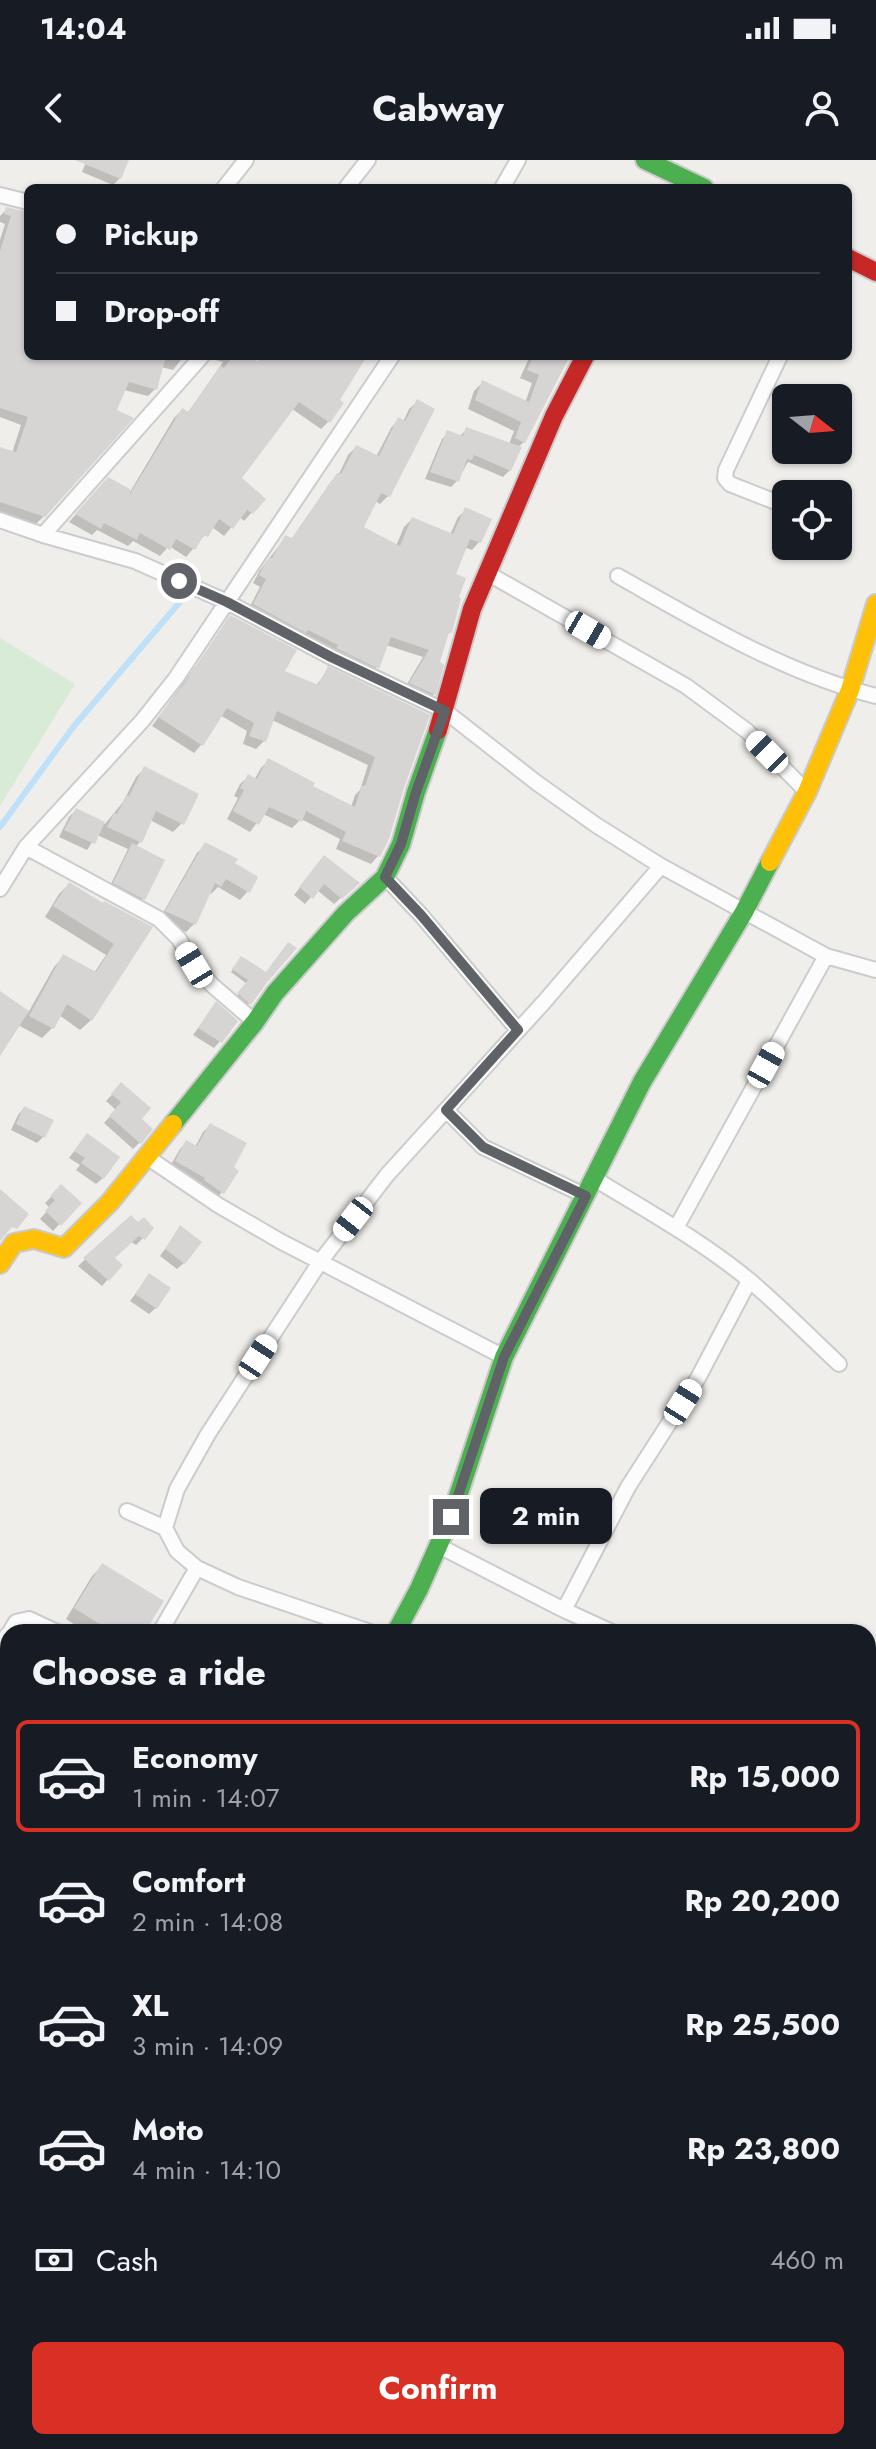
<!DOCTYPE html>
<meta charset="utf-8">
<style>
body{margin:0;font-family:Jost,sans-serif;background:#20242c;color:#f1f3f6;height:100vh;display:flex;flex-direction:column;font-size:30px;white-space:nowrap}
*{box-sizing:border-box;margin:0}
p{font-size:26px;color:#9ea1a6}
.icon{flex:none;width:44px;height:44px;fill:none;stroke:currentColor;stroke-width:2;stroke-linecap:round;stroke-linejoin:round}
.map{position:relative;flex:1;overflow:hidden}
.drawer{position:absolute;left:0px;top:1464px;width:876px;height:826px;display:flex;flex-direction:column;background:#171b24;border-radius:24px 24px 0 0;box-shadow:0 2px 6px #0004}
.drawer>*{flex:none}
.hud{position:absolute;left:24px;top:24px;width:828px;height:176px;border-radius:12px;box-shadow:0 2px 6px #0004;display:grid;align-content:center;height:176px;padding:0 32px;background:#171b24}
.needle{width:52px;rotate:107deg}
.tools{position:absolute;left:772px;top:224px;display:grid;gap:16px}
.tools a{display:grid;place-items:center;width:80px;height:80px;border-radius:12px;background:#171b24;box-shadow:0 2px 6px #0004;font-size:40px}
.end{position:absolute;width:36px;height:36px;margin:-18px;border:10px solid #5f6368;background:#fff;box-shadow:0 0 0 4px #fff}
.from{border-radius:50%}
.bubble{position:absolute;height:56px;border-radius:12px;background:#171b24;box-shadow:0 2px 6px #0004;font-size:26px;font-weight:700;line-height:56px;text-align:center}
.car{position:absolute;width:24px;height:48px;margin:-24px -12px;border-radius:10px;box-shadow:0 0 6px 2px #0007;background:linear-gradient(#fff 24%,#345 0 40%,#fff 0 76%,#345 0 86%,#fff 0)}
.hud b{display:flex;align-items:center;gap:28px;height:76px;font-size:30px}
.hud b+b{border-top:2px solid #363941}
.hud i{width:20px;height:20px;background:#f1f3f6}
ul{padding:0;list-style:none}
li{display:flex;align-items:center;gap:24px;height:112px;margin:0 16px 12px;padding:0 16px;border:4px solid transparent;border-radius:12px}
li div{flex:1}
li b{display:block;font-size:30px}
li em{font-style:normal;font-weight:700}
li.selected{border-color:#d93025}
li>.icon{width:72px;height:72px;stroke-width:1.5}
h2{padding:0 32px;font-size:36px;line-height:96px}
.pay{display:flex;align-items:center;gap:20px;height:88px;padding:0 32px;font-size:30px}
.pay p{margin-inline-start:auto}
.button{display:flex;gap:16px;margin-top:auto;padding:16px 32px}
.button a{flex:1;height:92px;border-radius:12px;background:#d93025;color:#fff;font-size:32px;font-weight:700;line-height:92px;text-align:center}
.status{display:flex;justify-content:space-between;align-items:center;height:56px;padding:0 40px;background:#171b24;direction:ltr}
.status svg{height:22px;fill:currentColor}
header{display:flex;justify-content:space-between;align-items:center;height:104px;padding:0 32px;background:#171b24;font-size:36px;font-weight:700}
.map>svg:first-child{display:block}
.green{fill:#d8ebd6}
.shadow{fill:#0003}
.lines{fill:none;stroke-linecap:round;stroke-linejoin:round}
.stream{stroke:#bfe0f9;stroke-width:6}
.building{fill:#d6d5d3}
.street-casing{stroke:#cbcccc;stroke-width:18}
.fast-casing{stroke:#cacacb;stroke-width:22}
.slow-casing{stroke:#cacacb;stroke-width:22}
.jam-casing{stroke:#cacacb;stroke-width:22}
.street{stroke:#fdfcfc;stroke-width:14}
.fast{stroke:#4caf50;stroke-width:18}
.slow{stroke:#ffc107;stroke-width:18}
.jam{stroke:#c62828;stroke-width:18}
.route{stroke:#5f6368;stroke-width:10}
</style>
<div class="status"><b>14:04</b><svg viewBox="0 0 49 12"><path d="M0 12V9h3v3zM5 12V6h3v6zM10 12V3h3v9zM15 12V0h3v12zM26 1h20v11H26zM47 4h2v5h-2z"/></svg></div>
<header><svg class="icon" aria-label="back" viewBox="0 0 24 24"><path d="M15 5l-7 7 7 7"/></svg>Cabway<svg class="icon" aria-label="person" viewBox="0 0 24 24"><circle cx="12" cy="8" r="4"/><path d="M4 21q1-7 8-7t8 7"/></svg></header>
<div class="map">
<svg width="876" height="2289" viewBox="0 0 876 2289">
<rect width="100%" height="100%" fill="#efeeea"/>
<path class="green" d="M 0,478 L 75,524 L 0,646 Z"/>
<path class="shadow" d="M 87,0 L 127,0 L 120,18 L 113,25 L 82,12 Z
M 7,49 L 28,54 L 28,196 L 184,196 L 173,210 L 161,207 L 155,229 L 148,236 L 124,230 L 115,251 L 44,356 L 36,364 L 0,352 L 0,290 L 12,293 L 21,265 L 0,257 L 0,80 L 5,64 L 0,62 L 0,56 Z
M 202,196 L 246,196 L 256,204 L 262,196 L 361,196 L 328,262 L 321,269 L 292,249 L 239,318 L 264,339 L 244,361 L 240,357 L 224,376 L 212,367 L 186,397 L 169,386 L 160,396 L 133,381 L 128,386 L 97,370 L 92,375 L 69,362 L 101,327 L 130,332 L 174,258 L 182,250 L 187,254 L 223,202 Z
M 530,196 L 556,196 L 524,282 L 518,287 L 510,310 L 503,317 L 468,302 L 457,321 L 451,327 L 425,319 L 442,279 L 448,273 L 459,277 L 466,270 L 509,284 L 514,271 L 468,249 L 474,231 L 482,223 L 525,243 L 532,223 L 520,218 Z
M 417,242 L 433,250 L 388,336 L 380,344 L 375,341 L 361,368 L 396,386 L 404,367 L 412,359 L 450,375 L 458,357 L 466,350 L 479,382 L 472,390 L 464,387 L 453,415 L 450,472 L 446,477 L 437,503 L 441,506 L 434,534 L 426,542 L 403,531 L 423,497 L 386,485 L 377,507 L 369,515 L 247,452 L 260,427 L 253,423 L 260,410 L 286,377 L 291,380 L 330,323 L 339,314 L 348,295 L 356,287 L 376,297 L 391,268 L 398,260 L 403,262 L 409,249 Z
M 231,458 L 282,512 L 316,526 L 328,509 L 427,556 L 378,696 L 371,704 L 336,689 L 340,679 L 301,659 L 292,668 L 263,654 L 250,672 L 227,659 L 238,638 L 234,636 L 240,624 L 248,617 L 254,620 L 261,608 L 268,601 L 311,626 L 351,647 L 355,635 L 360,630 L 368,605 L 272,560 L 264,581 L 256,589 L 243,584 L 247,571 L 220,555 L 201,585 L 194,593 L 152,566 Z
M 145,608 L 182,663 L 173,672 L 150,660 L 140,682 L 135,687 L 143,739 L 138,744 L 109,728 L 128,689 L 97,675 L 87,690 L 59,677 L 69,657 L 76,650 L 105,664 L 123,642 L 136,617 Z
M 206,685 L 233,704 L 248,731 L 240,740 L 218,727 L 211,734 L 209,732 L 194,764 L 186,772 L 159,760 L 197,693 Z
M 318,704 L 357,723 L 334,744 L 317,730 L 305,744 L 294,735 Z
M 69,724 L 102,745 L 150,768 L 91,860 L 80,870 L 59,855 L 52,868 L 42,878 L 18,865 L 0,893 L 0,833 L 28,853 L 54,807 L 64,796 L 94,813 L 106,795 L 45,757 L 59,734 Z
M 239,801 L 264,823 L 247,846 L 236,837 L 247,824 L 231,812 Z
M 216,844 L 220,881 L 214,888 L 193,875 Z
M 121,925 L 139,959 L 140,982 L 133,989 L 104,963 L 116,950 L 106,941 Z
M 24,948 L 44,976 L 37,983 L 11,970 L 18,955 Z
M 210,965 L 222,1032 L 216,1039 L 169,1008 L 180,989 L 187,982 L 195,987 L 203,972 Z
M 81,982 L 103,1018 L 96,1024 L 76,1010 L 80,1005 L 69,998 Z
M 61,1027 L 79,1043 L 53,1071 L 40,1059 L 50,1048 L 45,1043 Z
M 131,1058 L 143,1078 L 136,1085 L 131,1082 L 113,1099 L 108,1119 L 102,1126 L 78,1106 Z
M 180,1068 L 184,1103 L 177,1109 L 160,1096 Z
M 149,1116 L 156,1148 L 149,1154 L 130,1141 Z
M 102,1406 L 143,1472 L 86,1472 L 66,1459 L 92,1416 Z
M 8,1633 L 8,1661 L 2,1666 L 0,1664 L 0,1645 Z
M 6,2138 L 8,2139 L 8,2169 L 0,2164 L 0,2144 Z"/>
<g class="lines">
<path class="stream" d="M 0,667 L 74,566 L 185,436
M 0,1697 L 8,1698"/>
</g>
<path class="building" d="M 75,0 L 129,0 L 121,19 Z
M 6,47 L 28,52 L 28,196 L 166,196 L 157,230 L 129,222 L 117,250 L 134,258 L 45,357 L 0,342 L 0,287 L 16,292 L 28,257 L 0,248 L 0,91 L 11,56 L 4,54 Z
M 233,196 L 249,196 L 258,202 L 262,196 L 367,196 L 340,240 L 344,243 L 330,263 L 299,242 L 242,318 L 266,339 L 253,354 L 247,350 L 233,369 L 219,359 L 208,377 L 204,375 L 195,390 L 176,379 L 170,390 L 140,373 L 137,380 L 104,363 L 101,369 L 75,354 L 108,317 L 130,329 L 130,334 L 182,248 L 189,252 L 220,206 L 224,208 Z
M 533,196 L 570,196 L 525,283 L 515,278 L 521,262 L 475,240 L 482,220 L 529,242 L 539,215 L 527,210 Z
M 417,239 L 435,249 L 390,337 L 381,333 L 364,367 L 400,386 L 412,357 L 453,374 L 465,347 L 492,359 L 481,383 L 470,379 L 456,414 L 466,418 L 459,437 L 461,438 L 452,473 L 449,472 L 440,502 L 444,505 L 436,535 L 409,523 L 429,490 L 391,477 L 379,509 L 336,488 L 338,485 L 308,470 L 306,473 L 253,444 L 266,419 L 259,415 L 267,400 L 270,397 L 272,398 L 285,375 L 292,378 L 337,313 L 341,314 L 356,285 L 379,296 L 398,257 L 405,261 Z
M 466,267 L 522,287 L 511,311 L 474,295 L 472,300 L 467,299 L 459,322 L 430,312 L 447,270 L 463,276 Z
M 230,455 L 297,490 L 285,511 L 318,525 L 328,506 L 430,555 L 404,628 L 389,679 L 380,697 L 342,681 L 346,672 L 306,651 L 302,662 L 269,647 L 259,665 L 233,651 L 244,630 L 240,628 L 248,614 L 257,619 L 268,598 L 315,623 L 313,626 L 355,647 L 362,625 L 365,626 L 375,597 L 277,551 L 266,582 L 249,576 L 254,563 L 227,548 L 203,586 L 158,557 L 184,524 Z
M 144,606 L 199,634 L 184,665 L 156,651 L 142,683 L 107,667 L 114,653 L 117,654 L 127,635 L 129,636 Z
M 76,648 L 105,662 L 95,684 L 64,670 Z
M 205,682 L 238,699 L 235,703 L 258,717 L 250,733 L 226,719 L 221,727 L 215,723 L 196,765 L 165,751 Z
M 132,683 L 165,700 L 145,740 L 113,723 Z
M 324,695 L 360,723 L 342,739 L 324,724 L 313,739 L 299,727 Z
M 69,722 L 103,743 L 104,741 L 153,767 L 92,861 L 67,844 L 54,869 L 29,856 L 63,794 L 96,812 L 114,784 L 53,746 Z
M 288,782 L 297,788 L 265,825 L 251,845 L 237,833 L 248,820 L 232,809 L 241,796 L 266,812 Z
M 0,831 L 29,851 L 0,896 Z
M 216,841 L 238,861 L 222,883 L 198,868 Z
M 121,922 L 151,948 L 142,959 L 153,969 L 141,984 L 109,956 L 121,942 L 111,934 Z
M 24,946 L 54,960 L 45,978 L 16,964 Z
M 210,963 L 247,983 L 234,1007 L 239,1011 L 224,1034 L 204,1020 L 205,1018 L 175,1001 L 186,980 L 197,986 Z
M 87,973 L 120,997 L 104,1019 L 81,1003 L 85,998 L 74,991 Z
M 61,1024 L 82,1043 L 61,1066 L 45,1051 L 55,1040 L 50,1036 Z
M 0,1029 L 29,1054 L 17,1069 L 12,1067 L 0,1081 Z
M 131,1055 L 138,1062 L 144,1057 L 154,1068 L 145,1080 L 139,1076 L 115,1098 L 123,1105 L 109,1121 L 83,1098 Z
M 180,1065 L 202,1082 L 185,1104 L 165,1089 Z
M 149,1113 L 171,1128 L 157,1149 L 135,1134 Z
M 102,1403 L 164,1441 L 145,1472 L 112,1472 L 74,1448 Z"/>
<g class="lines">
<g class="street-casing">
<path id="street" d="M 224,28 L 246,0
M 346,28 L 368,0
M 502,28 L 518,0
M 0,35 L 28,42
M 780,196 L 726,310 L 725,318 L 730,324 L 786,346
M 0,360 L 43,375 L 135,401 L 227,442 L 331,497 L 445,551 L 537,623 L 596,665 L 661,706 L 826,796 L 876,810
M 43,375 L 202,196
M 487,413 L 686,526 L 747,571 L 807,632
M 618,416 C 700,462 784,513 876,536
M 26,687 L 159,759 L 179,779 L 194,805 L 212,825 L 255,862
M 385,717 L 421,755 L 518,870
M 0,729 L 26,687 L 142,561 L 176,518 L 392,196
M 446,950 L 483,987 L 586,1036
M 147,997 L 218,1045 L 280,1081 L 504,1197
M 595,1019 C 647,1051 702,1081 749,1120 C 780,1146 809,1176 839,1204
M 676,1068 L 826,796
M 127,1351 L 165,1368
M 439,1386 L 564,1450 L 612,1472
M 564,1450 L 628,1327 L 698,1218 L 749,1121
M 10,1472 L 16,1462 L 29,1459 L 57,1472
M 160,1472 L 197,1408
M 370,1472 L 238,1427 L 197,1408 L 177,1391 L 165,1368 L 177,1329 L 208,1274 L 320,1102 L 387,1015 L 544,842 L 661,706
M 0,1486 L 8,1474
M 868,1700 L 876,1706
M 868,1911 L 876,1916
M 868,1983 L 876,1967"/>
</g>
<g class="fast-casing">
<path id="fast" d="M 645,0 L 704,28
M 173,964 L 255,862 L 275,833 L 346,753 L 385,717 L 401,684 L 416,632 L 438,570
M 396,1472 L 419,1429 L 451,1357 L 504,1197 L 642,922 L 744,752 L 770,702"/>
</g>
<g class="slow-casing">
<path id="slow" d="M 770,702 L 807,632 L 850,530 L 876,444
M 0,1104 L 14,1083 L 34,1079 L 64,1088 L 110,1042 L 173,964
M 0,2241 L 8,2228"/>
</g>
<g class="jam-casing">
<path id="jam" d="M 848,98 L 876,112
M 438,570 L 472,449 L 554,256 L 585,196"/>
</g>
<use href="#street" class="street"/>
<use href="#fast" class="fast"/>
<use href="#slow" class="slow"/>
<use href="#jam" class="jam"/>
</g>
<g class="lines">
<path class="route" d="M 179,421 L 227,442 L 331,497 L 445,551 L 416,632 L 401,684 L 385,717 L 421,755 L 518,870 L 446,950 L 483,987 L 586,1036 L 504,1197 L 451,1357"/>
</g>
</svg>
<div class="tools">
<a><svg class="needle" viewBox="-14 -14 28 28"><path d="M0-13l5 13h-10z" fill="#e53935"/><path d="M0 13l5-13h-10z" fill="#9ea1a6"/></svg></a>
<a><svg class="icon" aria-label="locate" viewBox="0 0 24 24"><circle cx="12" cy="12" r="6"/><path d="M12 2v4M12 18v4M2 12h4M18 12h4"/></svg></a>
</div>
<i class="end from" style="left:179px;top:421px"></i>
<i class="end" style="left:451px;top:1357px"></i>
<div class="bubble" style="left:480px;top:1328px;width:132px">2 min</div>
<i class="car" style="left:588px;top:470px;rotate:120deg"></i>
<i class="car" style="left:767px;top:592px;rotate:315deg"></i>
<i class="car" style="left:194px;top:805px;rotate:329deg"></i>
<i class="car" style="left:766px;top:905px;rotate:29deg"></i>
<i class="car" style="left:353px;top:1059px;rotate:218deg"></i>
<i class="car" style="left:258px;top:1197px;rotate:33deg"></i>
<i class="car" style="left:683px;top:1242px;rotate:32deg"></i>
<div class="hud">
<b><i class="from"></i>Pickup</b>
<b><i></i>Drop-off</b>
</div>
<section class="drawer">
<h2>Choose a ride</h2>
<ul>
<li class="selected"><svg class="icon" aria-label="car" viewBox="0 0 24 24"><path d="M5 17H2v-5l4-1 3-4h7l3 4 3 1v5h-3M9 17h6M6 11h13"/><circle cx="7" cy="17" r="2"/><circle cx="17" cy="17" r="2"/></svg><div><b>Economy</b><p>1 min · 14:07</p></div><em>Rp 15,000</em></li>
<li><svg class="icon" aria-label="car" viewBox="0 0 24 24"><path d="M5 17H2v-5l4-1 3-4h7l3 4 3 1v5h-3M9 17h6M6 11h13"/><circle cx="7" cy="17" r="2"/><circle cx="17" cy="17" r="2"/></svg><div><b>Comfort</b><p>2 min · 14:08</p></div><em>Rp 20,200</em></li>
<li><svg class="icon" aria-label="car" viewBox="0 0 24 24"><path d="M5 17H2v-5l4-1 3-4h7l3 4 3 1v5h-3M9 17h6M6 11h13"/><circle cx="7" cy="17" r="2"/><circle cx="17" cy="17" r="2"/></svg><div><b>XL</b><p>3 min · 14:09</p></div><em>Rp 25,500</em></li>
<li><svg class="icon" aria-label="car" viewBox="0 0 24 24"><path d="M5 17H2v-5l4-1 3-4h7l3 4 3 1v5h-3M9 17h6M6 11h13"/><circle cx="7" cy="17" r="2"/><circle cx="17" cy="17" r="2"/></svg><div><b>Moto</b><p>4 min · 14:10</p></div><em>Rp 23,800</em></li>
</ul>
<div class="pay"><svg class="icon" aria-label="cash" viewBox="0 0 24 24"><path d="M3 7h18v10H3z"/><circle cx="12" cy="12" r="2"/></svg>Cash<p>460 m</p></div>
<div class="button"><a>Confirm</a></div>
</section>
</div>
